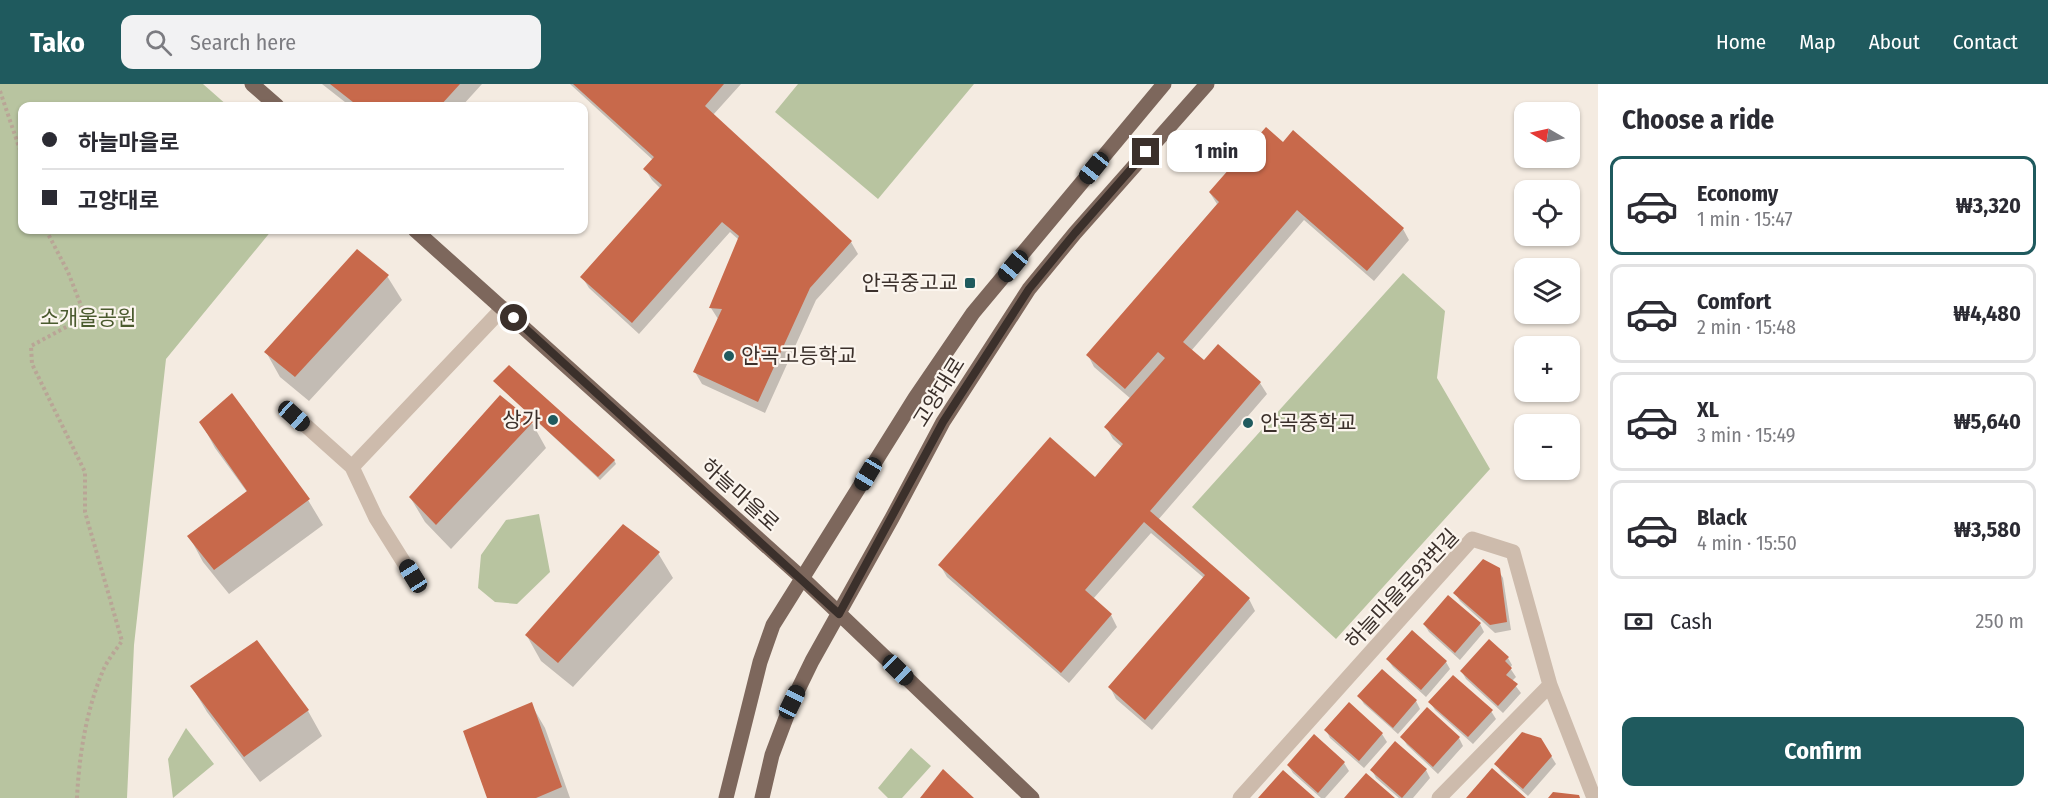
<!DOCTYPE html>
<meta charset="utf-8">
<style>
body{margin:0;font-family:"Fira Sans Condensed","Noto Sans KR",sans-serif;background:#f2f2f3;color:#2b2b33;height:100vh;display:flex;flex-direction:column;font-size:22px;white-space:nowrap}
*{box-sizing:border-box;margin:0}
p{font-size:20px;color:#7c7c81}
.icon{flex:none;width:33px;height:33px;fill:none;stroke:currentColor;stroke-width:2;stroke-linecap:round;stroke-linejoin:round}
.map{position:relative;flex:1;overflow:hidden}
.drawer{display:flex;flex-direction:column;background:#fff;width:450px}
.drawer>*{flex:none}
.top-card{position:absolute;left:18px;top:18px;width:570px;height:132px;border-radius:12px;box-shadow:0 2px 4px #0004;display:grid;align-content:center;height:132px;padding:0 24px;background:#fff}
.needle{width:39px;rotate:279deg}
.buttons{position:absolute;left:1514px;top:18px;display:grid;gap:12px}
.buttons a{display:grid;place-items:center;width:66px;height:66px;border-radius:12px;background:#fff;box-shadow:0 2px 4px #0004;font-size:30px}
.end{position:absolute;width:27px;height:27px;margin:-14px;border:8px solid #3b302b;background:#fff;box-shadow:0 0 0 3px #fff}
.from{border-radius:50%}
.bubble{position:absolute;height:42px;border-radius:12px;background:#fff;box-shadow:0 2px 4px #0004;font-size:20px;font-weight:700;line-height:42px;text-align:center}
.car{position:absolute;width:18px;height:36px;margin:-18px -9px;border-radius:8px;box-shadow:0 0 4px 2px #0007;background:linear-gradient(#222 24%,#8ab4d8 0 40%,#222 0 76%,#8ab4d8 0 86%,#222 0)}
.top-card b{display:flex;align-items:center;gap:21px;height:57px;font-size:22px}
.top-card b+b{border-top:2px solid #e1e1e2}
.top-card i{width:15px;height:15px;background:#2b2b33}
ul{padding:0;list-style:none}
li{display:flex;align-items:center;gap:18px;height:99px;margin:0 12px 9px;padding:0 12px;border:3px solid #e1e1e2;border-radius:12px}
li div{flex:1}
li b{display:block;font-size:22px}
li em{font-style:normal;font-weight:700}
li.selected{border-color:#1f5a5e}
li>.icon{width:54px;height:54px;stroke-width:1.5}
h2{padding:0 24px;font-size:27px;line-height:72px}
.pay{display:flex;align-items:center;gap:15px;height:66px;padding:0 24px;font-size:22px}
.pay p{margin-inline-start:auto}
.action{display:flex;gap:12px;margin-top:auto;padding:12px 24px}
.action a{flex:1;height:69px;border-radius:12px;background:#1f5a5e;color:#fff;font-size:24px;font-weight:700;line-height:69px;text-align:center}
header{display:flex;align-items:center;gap:36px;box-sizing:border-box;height:84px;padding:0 30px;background:#1f5a5e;color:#fff}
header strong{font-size:28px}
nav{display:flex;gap:33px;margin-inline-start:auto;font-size:21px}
.search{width:420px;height:54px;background:#f2f2f3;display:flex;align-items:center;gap:15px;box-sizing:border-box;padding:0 21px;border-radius:12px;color:#7c7c81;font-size:22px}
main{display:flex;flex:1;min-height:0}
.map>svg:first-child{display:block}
.green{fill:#b8c4a0}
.shadow{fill:#0003}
.building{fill:#c8694b}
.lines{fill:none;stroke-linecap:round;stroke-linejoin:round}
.path{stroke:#b9a596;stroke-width:4;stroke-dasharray:3 3;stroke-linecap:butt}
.minor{stroke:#cdbbac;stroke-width:15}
.major{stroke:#7d675c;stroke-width:15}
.route{stroke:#3b302b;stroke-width:8}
.poi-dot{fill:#1f5a5e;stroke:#fbf5ee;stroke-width:2}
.labels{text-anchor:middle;stroke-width:4.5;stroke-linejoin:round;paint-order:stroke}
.poi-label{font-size:21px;fill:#3b302b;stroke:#fbf5ee;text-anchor:end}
.park-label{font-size:21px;fill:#4a5a2e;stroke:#fbf5ee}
.street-label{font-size:21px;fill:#3b302b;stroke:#fbf5ee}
</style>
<header>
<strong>Tako</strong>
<div class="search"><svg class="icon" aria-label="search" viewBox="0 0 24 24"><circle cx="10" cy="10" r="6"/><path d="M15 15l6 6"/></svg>Search here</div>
<nav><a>Home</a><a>Map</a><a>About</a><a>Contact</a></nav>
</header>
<main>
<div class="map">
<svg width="1598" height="714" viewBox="0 0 1598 714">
<rect width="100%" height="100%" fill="#f4ebe1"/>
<path class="green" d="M 0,0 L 203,0 L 228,22 L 22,22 L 22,146 L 272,146 L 166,275 L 134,561 L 127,714 L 0,714 Z
M 798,0 L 974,0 L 878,115 L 775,28 Z
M 1403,189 L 1445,227 L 1437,294 L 1490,385 L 1336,555 L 1192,423 Z
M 539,430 L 550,488 L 517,520 L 495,518 L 478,504 L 481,471 L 506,436 Z
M 186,644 L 214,680 L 173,714 L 168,675 Z
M 911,664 L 931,682 L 902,714 L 888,714 L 878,704 Z"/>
<path class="shadow" d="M 322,0 L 482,0 L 462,22 L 350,22 Z
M 570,0 L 741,0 L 713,31 L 851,158 L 858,170 L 816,216 L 765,329 L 702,300 L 695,288 L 718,235 L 711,224 L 739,156 L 730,148 L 639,250 L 589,204 L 582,193 L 661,105 L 652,96 L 645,85 L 653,76 Z
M 1283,60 L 1403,145 L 1409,156 L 1374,197 L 1304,136 L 1191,267 L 1204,279 L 1260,299 L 1267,310 L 1158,436 L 1249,515 L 1255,527 L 1152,646 L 1116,615 L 1110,603 L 1204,494 L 1151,449 L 1093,515 L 1111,531 L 1117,543 L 1069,599 L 947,493 L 940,481 L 1095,395 L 1122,363 L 1113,355 L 1106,343 L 1131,315 L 1094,283 L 1088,271 L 1217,120 L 1210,109 Z
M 387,192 L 402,216 L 309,317 L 280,293 L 266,268 Z
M 495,298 L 614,376 L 616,380 L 600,396 Z
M 201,338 L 308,416 L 323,441 L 229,510 L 203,478 L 189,452 L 247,408 L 215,364 Z
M 532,339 L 546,364 L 451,465 L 425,438 L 410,413 Z
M 658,469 L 673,494 L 573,603 L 541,577 L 527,552 Z
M 1498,486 L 1503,494 L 1511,546 L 1495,549 L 1460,517 L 1455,509 Z
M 1424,540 L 1480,540 L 1484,548 L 1460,576 L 1429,548 Z
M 257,558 L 308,627 L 322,652 L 260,698 L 207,628 L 192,603 Z
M 1508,574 L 1512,581 L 1510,584 L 1516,593 L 1512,597 L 1521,609 L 1503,629 L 1466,595 L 1462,588 Z
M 1388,576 L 1446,578 L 1450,585 L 1426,613 L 1393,583 Z
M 1359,612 L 1416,617 L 1420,625 L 1398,650 L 1364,620 Z
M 1430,618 L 1491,627 L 1496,635 L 1473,660 L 1435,626 Z
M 531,620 L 545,644 L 570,714 L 488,714 Z
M 1349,621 L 1382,650 L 1387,658 L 1364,684 L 1330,654 L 1326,646 Z
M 1314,652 L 1344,679 L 1349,687 L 1325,714 L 1321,714 L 1293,689 L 1288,681 Z
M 1402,653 L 1459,654 L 1463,662 L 1438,690 L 1407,661 Z
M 1551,672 L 1556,680 L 1528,712 L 1501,688 L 1496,680 Z
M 1372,686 L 1426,686 L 1430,694 L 1413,714 L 1399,714 L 1376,694 Z"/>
<path class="building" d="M 330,0 L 460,0 L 440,22 L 358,22 Z
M 573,0 L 724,0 L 705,22 L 852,157 L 810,204 L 758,318 L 693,288 L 722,225 L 709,224 L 739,152 L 722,138 L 632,239 L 580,193 L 662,101 L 643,85 L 654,73 Z
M 1266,43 L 1283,58 L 1293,46 L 1404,144 L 1367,187 L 1297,126 L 1183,258 L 1204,276 L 1218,260 L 1261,298 L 1150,427 L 1250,514 L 1145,636 L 1108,603 L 1205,491 L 1144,438 L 1085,506 L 1112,530 L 1061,589 L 938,481 L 1050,353 L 1095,393 L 1123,360 L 1104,343 L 1165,274 L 1158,268 L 1125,305 L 1086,271 L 1219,118 L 1209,108 Z
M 357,165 L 389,191 L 295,293 L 264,268 Z
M 509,281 L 615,376 L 598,393 L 493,297 Z
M 232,309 L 310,415 L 214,486 L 187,452 L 247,407 L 199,338 Z
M 500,311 L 533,338 L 436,441 L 409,413 Z
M 623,440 L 660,468 L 558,579 L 525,551 Z
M 1483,475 L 1500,484 L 1507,538 L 1490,541 L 1453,509 Z
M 1448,511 L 1481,539 L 1455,569 L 1423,540 Z
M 1412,546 L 1447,577 L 1421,606 L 1386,575 Z
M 1489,555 L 1509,573 L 1505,577 L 1512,584 L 1506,591 L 1518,600 L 1498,622 L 1460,587 Z
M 257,556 L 309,626 L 244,673 L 190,602 Z
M 1382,585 L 1417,616 L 1393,644 L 1357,612 Z
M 1453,591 L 1493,626 L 1468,653 L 1428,618 Z
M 532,618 L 562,703 L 536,714 L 487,714 L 463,647 Z
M 1349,618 L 1383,649 L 1359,677 L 1324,646 Z
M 1427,623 L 1460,653 L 1433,683 L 1400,653 Z
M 1522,648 L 1541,654 L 1552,672 L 1523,705 L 1494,680 Z
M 1314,650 L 1345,678 L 1318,709 L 1287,681 Z
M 1395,657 L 1427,685 L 1402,714 L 1370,686 Z
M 1492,684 L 1526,714 L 1466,714 Z
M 943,685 L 974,714 L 920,714 Z
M 1283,686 L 1315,714 L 1258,714 Z
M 1366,689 L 1395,714 L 1344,714 Z
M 1553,708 L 1579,711 L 1580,714 L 1548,714 Z"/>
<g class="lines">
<path class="path" d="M 0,7 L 22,72
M 46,146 L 68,188 L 84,229 L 68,242 L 31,262 L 32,280 L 85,388 L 85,428 L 122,557 C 115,567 106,578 102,589 C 86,628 79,672 77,714"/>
<path class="minor" d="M 295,332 L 352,383 L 376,434 L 413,493
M 352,383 L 503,224
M 1240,714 L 1472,455 L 1513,468 L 1550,601 L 1594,714
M 1439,714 L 1550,601"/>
<path class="major" d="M 252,0 L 277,22
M 415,146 L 802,494 L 1032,714
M 726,714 L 760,578 L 773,541 L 915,314 L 973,229 L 1164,0
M 762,714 L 772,671 L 792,618 L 812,577 L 892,434 L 943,338 L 1029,205 L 1075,149 L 1207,0"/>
</g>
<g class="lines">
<path class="route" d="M 514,234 L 839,530 L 943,338 L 1029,205 L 1075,149 L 1146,68"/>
</g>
<g class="poi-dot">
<rect x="964" y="193" width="12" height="12" rx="3"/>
<circle cx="729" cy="272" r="6"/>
<circle cx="553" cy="336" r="6"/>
<circle cx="1248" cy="339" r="6"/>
</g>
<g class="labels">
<g class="poi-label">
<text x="958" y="206">안곡중고교</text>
<text x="741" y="279" text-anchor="start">안곡고등학교</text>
<text x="541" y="343">상가</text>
<text x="1260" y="346" text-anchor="start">안곡중학교</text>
</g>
<g class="park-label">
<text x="88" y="241">소개울공원</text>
</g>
<g class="street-label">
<text transform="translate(939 308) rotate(-58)" y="7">고양대로</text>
<text transform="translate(740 411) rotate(42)" y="7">하늘마을로</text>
<text transform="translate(1402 505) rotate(-47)" y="7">하늘마을로93번길</text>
</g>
</g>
</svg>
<div class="buttons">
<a><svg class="needle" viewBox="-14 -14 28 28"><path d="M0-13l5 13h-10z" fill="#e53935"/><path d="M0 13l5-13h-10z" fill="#7c7c81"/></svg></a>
<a><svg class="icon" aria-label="locate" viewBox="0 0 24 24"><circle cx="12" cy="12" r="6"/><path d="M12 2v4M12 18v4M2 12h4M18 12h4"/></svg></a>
<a><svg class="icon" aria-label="layers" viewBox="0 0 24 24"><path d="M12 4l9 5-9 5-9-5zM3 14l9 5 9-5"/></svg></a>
<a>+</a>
<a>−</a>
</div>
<i class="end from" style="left:514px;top:234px"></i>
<i class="end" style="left:1146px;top:68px"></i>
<div class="bubble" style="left:1167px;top:46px;width:99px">1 min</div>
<i class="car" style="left:1094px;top:84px;rotate:219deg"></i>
<i class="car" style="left:1013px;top:182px;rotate:220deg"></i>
<i class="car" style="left:294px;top:332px;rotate:132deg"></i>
<i class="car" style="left:868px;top:390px;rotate:211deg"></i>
<i class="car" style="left:413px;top:492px;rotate:328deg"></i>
<i class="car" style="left:898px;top:586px;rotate:134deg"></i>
<i class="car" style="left:792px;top:618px;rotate:26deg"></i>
<div class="top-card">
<b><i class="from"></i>하늘마을로</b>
<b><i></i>고양대로</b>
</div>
</div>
<section class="drawer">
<h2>Choose a ride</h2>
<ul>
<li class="selected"><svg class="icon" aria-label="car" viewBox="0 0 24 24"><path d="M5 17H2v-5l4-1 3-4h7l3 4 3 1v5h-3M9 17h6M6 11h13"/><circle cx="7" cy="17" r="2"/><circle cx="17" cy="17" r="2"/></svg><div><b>Economy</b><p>1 min · 15:47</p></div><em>₩3,320</em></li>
<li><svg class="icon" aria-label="car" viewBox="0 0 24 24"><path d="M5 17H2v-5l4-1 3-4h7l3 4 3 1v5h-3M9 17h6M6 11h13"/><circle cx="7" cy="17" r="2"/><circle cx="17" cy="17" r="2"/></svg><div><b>Comfort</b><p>2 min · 15:48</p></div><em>₩4,480</em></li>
<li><svg class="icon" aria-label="car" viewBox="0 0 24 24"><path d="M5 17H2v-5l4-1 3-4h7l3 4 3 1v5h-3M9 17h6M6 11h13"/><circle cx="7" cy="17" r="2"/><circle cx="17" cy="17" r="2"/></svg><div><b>XL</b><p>3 min · 15:49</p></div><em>₩5,640</em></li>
<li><svg class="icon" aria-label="car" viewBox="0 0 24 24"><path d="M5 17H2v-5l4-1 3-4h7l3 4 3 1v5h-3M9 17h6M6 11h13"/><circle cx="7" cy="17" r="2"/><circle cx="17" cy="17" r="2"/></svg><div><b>Black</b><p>4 min · 15:50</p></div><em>₩3,580</em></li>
</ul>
<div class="pay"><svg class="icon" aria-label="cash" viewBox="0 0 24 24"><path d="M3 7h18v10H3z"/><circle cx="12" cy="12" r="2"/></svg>Cash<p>250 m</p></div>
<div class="action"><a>Confirm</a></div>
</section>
</main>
